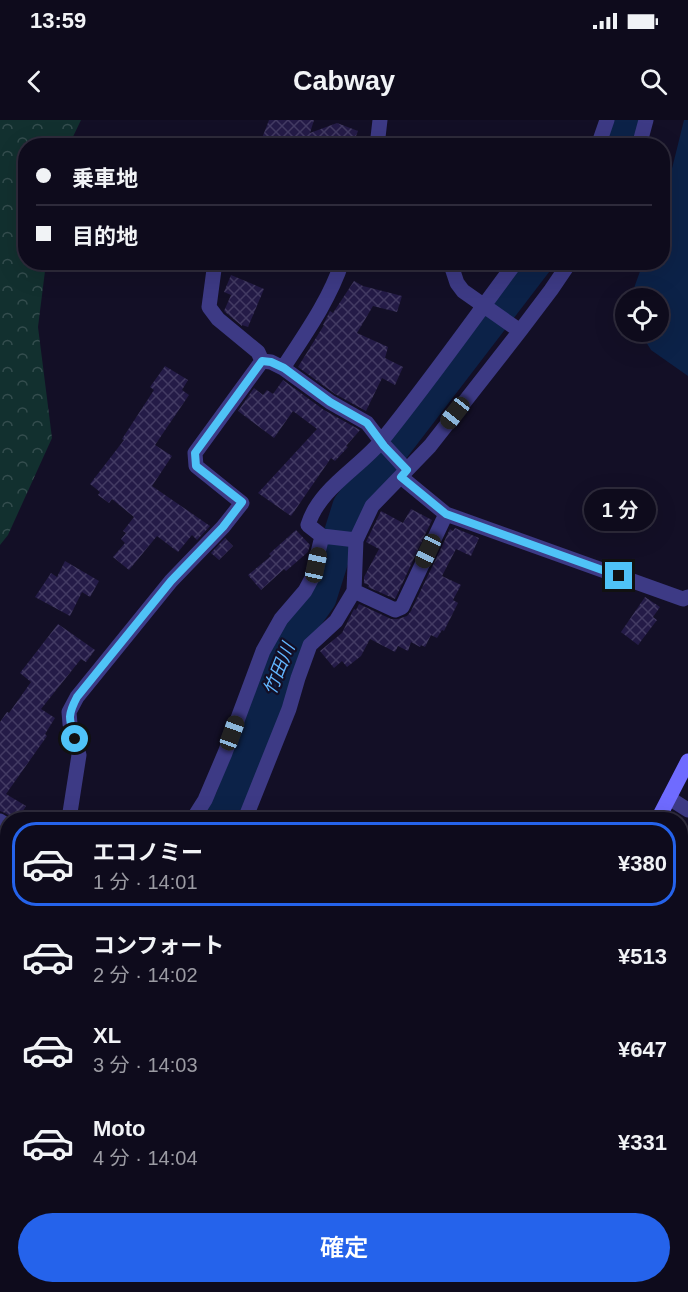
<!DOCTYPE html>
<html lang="ja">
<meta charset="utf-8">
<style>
body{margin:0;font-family:Helvetica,"Noto Sans JP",sans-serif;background:#171425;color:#f1f3f6;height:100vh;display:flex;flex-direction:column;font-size:22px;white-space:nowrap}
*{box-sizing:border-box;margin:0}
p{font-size:20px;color:#9b9ba3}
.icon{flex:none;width:33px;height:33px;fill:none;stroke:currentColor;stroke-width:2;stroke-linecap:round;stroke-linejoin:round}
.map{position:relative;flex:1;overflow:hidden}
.details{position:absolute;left:0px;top:692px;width:688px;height:482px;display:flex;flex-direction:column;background:#0e0b1c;border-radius:24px 24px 0 0;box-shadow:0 6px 24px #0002,0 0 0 2px #2e2b3b}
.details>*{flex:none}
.hud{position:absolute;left:18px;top:18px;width:652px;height:132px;border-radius:24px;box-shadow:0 6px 24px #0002,0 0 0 2px #2e2b3b;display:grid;align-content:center;height:132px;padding:0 18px;background:#0e0b1c}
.tools{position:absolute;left:615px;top:168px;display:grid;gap:12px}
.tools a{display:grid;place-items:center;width:54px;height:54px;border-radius:50%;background:#0e0b1c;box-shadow:0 6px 24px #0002,0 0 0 2px #2e2b3b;font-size:30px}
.end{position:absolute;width:27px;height:27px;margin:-14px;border:8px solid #4fc3f7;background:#111;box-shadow:0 0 0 3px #111}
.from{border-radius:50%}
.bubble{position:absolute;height:42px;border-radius:21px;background:#0e0b1c;box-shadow:0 6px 24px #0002,0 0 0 2px #2e2b3b;font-size:20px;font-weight:600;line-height:42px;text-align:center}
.car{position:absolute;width:18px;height:36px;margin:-18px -9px;border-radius:8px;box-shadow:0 0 4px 2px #0007;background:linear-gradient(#222 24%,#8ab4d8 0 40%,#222 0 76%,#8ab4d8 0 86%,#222 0)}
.hud b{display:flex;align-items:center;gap:21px;height:57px;font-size:22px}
.hud b+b{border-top:2px solid #2e2b3b}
.hud i{width:15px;height:15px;background:#f1f3f6}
ul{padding:10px 0 0;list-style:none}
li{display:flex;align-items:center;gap:18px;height:84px;margin:0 12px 9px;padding:0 6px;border:3px solid transparent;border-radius:24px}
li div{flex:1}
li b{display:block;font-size:22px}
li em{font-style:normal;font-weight:600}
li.current{border-color:#2563eb}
li>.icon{width:54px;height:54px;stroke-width:1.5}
.button{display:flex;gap:12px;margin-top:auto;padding:12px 18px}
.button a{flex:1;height:69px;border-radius:36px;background:#2563eb;color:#fff;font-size:24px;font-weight:600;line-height:69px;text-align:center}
.status{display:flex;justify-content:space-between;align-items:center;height:42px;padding:0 30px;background:#0e0b1c;direction:ltr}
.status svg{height:16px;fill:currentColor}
header{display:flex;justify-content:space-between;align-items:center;height:78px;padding:0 18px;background:#0e0b1c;font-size:27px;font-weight:600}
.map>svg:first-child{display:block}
.forest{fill:url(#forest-crowns)}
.water{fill:#0c2248}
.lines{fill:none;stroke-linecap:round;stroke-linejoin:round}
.river{stroke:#0c2248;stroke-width:33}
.building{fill:url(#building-cross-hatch)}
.street{stroke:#3d3a85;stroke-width:15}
.secondary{stroke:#6f6bff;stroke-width:15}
.route{stroke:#4fc3f7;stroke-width:8}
.labels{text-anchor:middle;stroke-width:4.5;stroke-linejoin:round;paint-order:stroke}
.water-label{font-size:18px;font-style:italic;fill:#62b6ff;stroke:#130f26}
</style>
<div class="status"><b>13:59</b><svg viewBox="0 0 49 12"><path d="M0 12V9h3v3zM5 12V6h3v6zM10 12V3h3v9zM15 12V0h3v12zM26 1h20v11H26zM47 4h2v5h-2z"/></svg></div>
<header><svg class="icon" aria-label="back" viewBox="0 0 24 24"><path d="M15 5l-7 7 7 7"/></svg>Cabway<svg class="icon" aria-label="search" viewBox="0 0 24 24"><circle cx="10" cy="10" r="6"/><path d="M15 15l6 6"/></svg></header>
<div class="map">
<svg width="688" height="1172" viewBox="0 0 688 1172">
<defs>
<pattern id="forest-crowns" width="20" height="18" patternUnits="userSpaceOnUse" patternTransform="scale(1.5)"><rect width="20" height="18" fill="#12302f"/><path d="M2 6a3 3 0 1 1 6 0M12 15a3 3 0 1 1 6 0" fill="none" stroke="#344d4e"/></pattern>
<pattern id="building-cross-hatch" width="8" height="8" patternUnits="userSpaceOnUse" patternTransform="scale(1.5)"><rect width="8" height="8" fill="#241b47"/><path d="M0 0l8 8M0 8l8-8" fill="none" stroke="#433b63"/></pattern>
</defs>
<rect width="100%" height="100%" fill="#130f26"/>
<path class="forest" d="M 0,0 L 81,0 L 69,25 L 26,26 L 26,142 L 46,143 L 38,207 L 52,318 L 8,415 L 0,425 Z"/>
<path class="water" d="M 684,0 L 688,0 L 688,256 L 651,230 L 640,212 L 658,212 L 658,178 L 633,178 L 634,168 L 643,143 L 663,142 L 663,85 Z"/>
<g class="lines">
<path class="river" d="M 618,26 L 625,0
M 218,699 L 231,681 L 289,522 L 320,478 L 349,386 L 536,142
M 13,1172 L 15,1166"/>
</g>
<path class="building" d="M 269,0 L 314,0 L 310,13 L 337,3 L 358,11 L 352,26 L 317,26 L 296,18 L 293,26 L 259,26 Z
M 231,155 L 264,169 L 248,207 L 242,205 L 242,206 L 224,191 L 231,175 L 224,172 Z
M 354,161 L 363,166 L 402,176 L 397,192 L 373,186 L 357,213 L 388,227 L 385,238 L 403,247 L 395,265 L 382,258 L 366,291 L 335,274 L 298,247 L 324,205 L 323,205 L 330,191 L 333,193 Z
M 165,246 L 188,260 L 182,270 L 189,275 L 155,325 L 172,336 L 152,366 L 210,406 L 197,420 L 192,415 L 178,432 L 157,416 L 129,450 L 113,437 L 125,423 L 121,419 L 126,413 L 123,411 L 134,397 L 112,379 L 109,383 L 98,375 L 100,372 L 90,364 L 124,320 L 122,319 L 154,270 L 150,267 Z
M 283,260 L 324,290 L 360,310 L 346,326 L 348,327 L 335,341 L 331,338 L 291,396 L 258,373 L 317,309 L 293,291 L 274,318 L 238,291 L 254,268 L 263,275 L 267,270 L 273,274 Z
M 411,389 L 432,400 L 395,479 L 368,467 L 369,465 L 364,463 L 364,457 L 379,429 L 366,422 L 381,391 L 403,403 Z
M 455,408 L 479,418 L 471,436 L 456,429 L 442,456 L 461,465 L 453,480 L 458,483 L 444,511 L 442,510 L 437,518 L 431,515 L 425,527 L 421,525 L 420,527 L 411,522 L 408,531 L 398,526 L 395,532 L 370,519 L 361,536 L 347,547 L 342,541 L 334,548 L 320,531 L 342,513 L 354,489 L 356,490 L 359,484 L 391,499 L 398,499 L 407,496 L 411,491 L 450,409 L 453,411 Z
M 296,410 L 310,425 L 308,432 L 286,451 L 284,449 L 261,470 L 248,455 L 271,436 L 269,434 Z
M 225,418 L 233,426 L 219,440 L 211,433 Z
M 65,441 L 99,461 L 90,477 L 82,472 L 70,496 L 35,477 L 51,453 L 57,457 Z
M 645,477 L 660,487 L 653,497 L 657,500 L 638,525 L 621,512 Z
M 58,504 L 95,530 L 86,542 L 81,539 L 41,589 L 55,598 L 45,614 L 47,616 L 6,674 L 26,686 L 18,699 L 14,699 L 5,693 L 0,691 L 0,602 L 7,592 L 9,593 L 31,562 L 20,553 Z"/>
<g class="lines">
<path class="street" d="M 377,26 L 380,0
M 598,26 L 607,0
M 639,26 L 646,0
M 215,142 L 209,187 L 218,199 L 258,232 L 262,241
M 450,142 L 457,163 L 463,171 L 520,211
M 283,248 C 305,214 329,181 342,142
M 401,357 L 446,394 L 683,479 L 688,477
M 322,416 L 356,420
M 354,471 L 395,490 L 402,487 L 446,394
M 669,678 L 688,690
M 69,699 L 79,635 L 70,604 L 69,592 L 77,577 L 171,461 L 223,407 L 242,383 L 196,346 L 195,333 L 262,241 L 271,242 L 283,248 L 330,282 L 367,303 L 384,325 L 407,350
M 193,699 L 205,680 L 225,633 L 263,531 L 281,499 L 305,471 L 312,458 L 322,416 L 308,405 C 319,368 361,347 383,319 C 429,262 472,201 516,142
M 245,699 L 289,589 L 298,558 L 310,525 L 336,501 L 354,471 L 356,420 L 372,386 L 430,326 L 520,211 L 551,170 L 570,142
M 0,701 L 8,706
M 0,796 L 6,792
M 681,929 L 688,921
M 681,1051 L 688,1057
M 0,1135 L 8,1109
M 518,1166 L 525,1172
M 31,1172 L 33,1166"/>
<path class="secondary" d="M 658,699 L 688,641
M 403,1172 L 407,1166"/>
</g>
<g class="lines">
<path class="route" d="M 75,619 C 69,599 67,596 77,577 L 171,461 L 223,407 L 242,382 L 196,346 L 195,333 L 262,241 L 271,242 L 284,248 L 330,282 L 367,303 L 384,326 L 407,350 L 401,357 L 446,394 L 619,456"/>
</g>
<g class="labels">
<g class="water-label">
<text transform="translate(279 549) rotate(-68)" y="6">竹田川</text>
</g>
</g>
</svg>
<div class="tools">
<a><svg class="icon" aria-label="locate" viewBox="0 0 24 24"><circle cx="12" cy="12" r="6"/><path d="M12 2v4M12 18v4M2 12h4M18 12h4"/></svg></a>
</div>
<i class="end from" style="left:75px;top:619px"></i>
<i class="end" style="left:619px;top:456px"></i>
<div class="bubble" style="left:584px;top:369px;width:72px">1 分</div>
<i class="car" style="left:455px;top:293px;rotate:218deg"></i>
<i class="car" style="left:428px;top:431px;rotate:205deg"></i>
<i class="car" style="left:316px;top:445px;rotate:12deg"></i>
<i class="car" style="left:232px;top:613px;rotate:20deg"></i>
<div class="hud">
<b><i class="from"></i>乗車地</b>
<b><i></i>目的地</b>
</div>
<section class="details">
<ul>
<li class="current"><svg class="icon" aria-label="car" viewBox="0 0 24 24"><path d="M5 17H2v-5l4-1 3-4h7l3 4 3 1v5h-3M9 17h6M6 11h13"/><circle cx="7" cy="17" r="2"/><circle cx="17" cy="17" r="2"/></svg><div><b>エコノミー</b><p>1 分 · 14:01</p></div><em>¥380</em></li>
<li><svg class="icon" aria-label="car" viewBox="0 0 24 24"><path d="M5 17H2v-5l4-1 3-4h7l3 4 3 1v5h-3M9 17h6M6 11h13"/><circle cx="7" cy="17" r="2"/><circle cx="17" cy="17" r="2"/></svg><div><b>コンフォート</b><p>2 分 · 14:02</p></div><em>¥513</em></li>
<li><svg class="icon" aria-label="car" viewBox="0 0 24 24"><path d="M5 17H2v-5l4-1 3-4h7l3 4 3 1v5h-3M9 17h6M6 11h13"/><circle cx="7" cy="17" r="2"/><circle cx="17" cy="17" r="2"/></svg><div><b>XL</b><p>3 分 · 14:03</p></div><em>¥647</em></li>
<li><svg class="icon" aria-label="car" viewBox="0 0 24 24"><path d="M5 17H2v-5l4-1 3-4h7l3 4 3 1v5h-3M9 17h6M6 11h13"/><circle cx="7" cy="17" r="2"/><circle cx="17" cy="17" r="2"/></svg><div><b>Moto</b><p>4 分 · 14:04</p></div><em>¥331</em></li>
</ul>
<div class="button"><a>確定</a></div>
</section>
</div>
